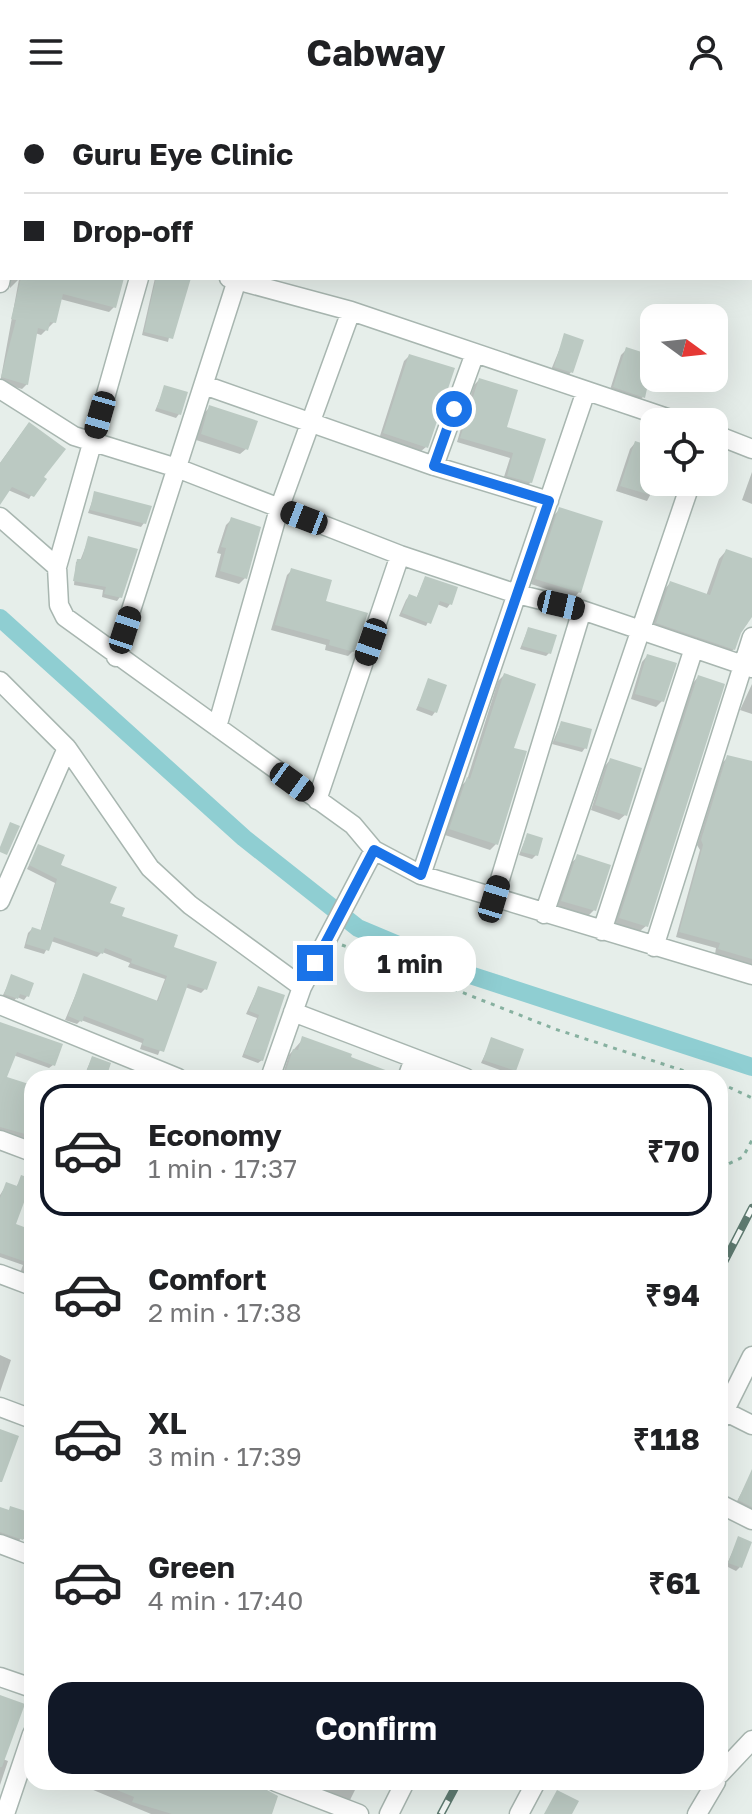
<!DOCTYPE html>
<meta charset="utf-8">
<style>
body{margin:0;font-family:"Golos Text",sans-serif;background:#f2f2f2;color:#202124;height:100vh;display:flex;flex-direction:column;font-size:30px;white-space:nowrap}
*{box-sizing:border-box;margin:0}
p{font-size:26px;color:#757577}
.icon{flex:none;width:44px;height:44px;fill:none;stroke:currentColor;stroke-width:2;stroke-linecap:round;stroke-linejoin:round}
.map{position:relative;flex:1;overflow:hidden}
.sheet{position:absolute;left:24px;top:966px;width:704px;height:720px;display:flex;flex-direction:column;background:#fff;border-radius:24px;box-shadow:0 8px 32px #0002}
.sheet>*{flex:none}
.guide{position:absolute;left:0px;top:0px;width:752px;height:176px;box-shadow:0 8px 32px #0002;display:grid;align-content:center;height:176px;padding:0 24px;background:#fff}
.needle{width:52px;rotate:105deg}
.fabs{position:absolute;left:640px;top:200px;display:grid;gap:16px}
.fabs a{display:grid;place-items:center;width:88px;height:88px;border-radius:16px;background:#fff;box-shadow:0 8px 32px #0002;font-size:40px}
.end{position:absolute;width:36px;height:36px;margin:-18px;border:10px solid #1a73e8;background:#fff;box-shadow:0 0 0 4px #fff}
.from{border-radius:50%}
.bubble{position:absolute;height:56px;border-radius:24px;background:#fff;box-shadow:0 8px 32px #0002;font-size:26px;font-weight:700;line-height:56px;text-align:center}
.car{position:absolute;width:24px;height:48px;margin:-24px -12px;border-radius:10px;box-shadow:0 0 6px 2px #0007;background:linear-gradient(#222 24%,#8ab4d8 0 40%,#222 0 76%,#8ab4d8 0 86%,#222 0)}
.guide b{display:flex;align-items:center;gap:28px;height:76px;font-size:30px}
.guide b+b{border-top:2px solid #e0e0e0}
.guide i{width:20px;height:20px;background:#202124}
ul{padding:14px 0 0;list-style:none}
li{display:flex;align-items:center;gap:24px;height:132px;margin:0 16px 12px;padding:0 8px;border:4px solid transparent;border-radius:24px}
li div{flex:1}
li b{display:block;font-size:30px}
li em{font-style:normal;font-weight:700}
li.active{border-color:#111827}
li>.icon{width:72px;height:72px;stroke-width:1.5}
.primary-button{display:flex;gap:16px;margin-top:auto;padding:16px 24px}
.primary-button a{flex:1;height:92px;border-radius:24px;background:#111827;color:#fff;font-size:32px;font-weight:700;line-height:92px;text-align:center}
header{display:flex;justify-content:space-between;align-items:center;height:104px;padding:0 24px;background:#fff;font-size:36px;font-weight:700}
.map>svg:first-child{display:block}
.shadow{fill:#0003}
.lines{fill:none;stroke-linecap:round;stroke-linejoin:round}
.canal{stroke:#8fced2;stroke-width:18}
.building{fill:#bbc9c2}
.street-casing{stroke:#a8b6b0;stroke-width:21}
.path{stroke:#87b1a0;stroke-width:3;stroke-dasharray:4 6;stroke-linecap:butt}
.street{stroke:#fff;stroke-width:18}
.rail-casing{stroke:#5f7b71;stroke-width:8}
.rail{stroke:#f6faf8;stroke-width:5;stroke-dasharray:15;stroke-linecap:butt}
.route{stroke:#1a73e8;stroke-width:10}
</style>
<header><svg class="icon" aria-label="menu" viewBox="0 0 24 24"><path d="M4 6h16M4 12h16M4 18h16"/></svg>Cabway<svg class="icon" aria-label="person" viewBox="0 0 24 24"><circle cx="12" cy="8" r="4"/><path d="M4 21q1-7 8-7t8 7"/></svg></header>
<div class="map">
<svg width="752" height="1710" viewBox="0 0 752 1710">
<rect width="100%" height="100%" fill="#e6eeea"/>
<path class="shadow" d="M 0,0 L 23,0 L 2,2 L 0,85 Z
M 202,0 L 249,0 L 202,2 Z
M 9,174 L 122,174 L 114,203 L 109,208 L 60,195 L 54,218 L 41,231 L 35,229 L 27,280 L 22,285 L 0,279 L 19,175 L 10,184 Z
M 155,174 L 182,174 L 168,238 L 142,231 Z
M 565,232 L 571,268 L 568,272 L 551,266 Z
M 627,245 L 654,254 L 643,293 L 637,298 L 609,289 L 621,251 Z
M 409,252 L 426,343 L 420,348 L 379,335 L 404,257 Z
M 479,276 L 531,378 L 526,383 L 503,376 L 510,354 L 457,338 L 474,281 Z
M 165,283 L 179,310 L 176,314 L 155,307 Z
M 210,303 L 246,345 L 240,350 L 196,336 L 204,309 Z
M 26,323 L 41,374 L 29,395 L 8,386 L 0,398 L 0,359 Z
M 635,339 L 654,345 L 654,378 L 657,378 L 647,397 L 616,387 L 630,345 Z
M 752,368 L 752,400 L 742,396 Z
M 95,389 L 144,419 L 141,423 L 88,409 Z
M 560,405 L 579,488 L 574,494 L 531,480 L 554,411 Z
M 231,416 L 245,474 L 239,480 L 215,473 L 221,450 L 217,449 L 226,421 Z
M 89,434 L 120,493 L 117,497 L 102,493 L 103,486 L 74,481 L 76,458 L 80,457 Z
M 726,447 L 752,456 L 752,507 L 747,520 L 732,534 L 734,545 L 726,552 L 650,526 L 663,487 L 670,479 L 706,492 L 719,455 Z
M 292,466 L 324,498 L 353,547 L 348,552 L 325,546 L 326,541 L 271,526 L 287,471 Z
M 425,474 L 450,500 L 447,504 L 437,500 L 426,522 L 399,512 L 406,496 L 409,492 L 416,495 Z
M 528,525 L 549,549 L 546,552 L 520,545 Z
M 647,552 L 662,597 L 656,603 L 631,595 L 642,558 Z
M 504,571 L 511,645 L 496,740 L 490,746 L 445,731 L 462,681 L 467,676 L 498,577 Z
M 698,573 L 646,822 L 640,827 L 614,820 L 693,579 Z
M 429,577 L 435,608 L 432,612 L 416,606 Z
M 752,580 L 752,610 L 740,606 Z
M 561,619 L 585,644 L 582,648 L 552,640 Z
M 728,653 L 752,659 L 752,861 L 715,850 L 716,844 L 676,833 L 700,746 L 697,741 L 723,658 Z
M 610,656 L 625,711 L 619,716 L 591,706 L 605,662 Z
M 527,731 L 536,751 L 532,755 L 519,751 Z
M 39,742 L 120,813 L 171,845 L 205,885 L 201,889 L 185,883 L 158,951 L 140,945 L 142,939 L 81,916 L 77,920 L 65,916 L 84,871 L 156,899 L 165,875 L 128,863 L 130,859 L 102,848 L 97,853 L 51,837 L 44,850 L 24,844 L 28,829 L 32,825 L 40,828 L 55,779 L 27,765 Z
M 578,753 L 594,806 L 588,812 L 557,803 L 572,758 Z
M 12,873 L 27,892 L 24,896 L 17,893 L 13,898 L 2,893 Z
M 258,884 L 262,956 L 258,959 L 242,953 L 257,914 L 246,910 Z
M 0,920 L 53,961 L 49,964 L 13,951 L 0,964 Z
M 303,935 L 394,974 L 282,973 L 289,951 Z
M 492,936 L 515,966 L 511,970 L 481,959 Z
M 92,954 L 106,968 L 127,974 L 83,974 Z
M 0,982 L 32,983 L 30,1036 L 0,1028 Z
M 22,1074 L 32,1077 L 32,1100 L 22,1096 L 13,1122 L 32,1138 L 32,1174 L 20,1169 L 23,1161 L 0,1153 L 0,1091 L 7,1080 L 16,1083 Z
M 0,1251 L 11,1256 L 0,1288 Z
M 32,1278 L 32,1307 L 23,1303 Z
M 750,1373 L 752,1374 L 752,1409 L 736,1399 Z
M 11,1404 L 32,1411 L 32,1438 L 21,1434 L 18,1438 L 0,1432 L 0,1406 L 7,1408 Z
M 739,1434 L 740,1463 L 736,1467 L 726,1462 Z
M 0,1654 L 8,1657 L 0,1681 Z
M 74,1678 L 224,1678 L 270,1710 L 151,1710 Z
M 296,1678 L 359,1678 L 350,1696 Z"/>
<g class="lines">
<path class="canal" d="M 0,514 L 244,734 L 358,824 L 470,871 L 752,963"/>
</g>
<path class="building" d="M 21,174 L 124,174 L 116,204 L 63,190 L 56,219 L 50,218 L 48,227 L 38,224 L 28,281 L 1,273 L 16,216 L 11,215 Z
M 156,174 L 191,174 L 173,235 L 144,228 Z
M 564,229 L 584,236 L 573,269 L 554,263 Z
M 626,243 L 654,252 L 645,294 L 613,283 Z
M 409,250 L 455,264 L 428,344 L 383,329 Z
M 479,274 L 518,286 L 507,323 L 546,335 L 532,379 L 507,372 L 513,349 L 460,334 Z
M 164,281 L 188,288 L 181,311 L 157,304 Z
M 209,301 L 258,317 L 248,346 L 201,330 Z
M 29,318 L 66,345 L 44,373 L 47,375 L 34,393 L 12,383 L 0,401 L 0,359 Z
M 635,337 L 654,343 L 654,392 L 620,382 Z
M 94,387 L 152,402 L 146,420 L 90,406 Z
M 559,403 L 603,417 L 581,489 L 535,475 Z
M 231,413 L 261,423 L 247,475 L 220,467 L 226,444 L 221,443 Z
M 88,432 L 138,445 L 122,494 L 104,490 L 106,483 L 73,477 L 77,455 L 82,455 Z
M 726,445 L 752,454 L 752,513 L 741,529 L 735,546 L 656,519 L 670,477 L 710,491 Z
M 291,464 L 332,476 L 326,497 L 368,509 L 354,548 L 329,541 L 330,536 L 275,521 Z
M 425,472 L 458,483 L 452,501 L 440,497 L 431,520 L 402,509 L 409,490 L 417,493 Z
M 528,523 L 557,531 L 551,550 L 522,542 Z
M 647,550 L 677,559 L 664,598 L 635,590 Z
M 504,569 L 536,580 L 514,644 L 527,647 L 498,741 L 449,725 L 467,673 L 470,675 Z
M 698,571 L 725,580 L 648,823 L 619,814 Z
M 428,574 L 447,581 L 437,609 L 418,602 Z
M 561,617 L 592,625 L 587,645 L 555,637 Z
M 727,651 L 752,657 L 752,855 L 718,845 L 720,839 L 679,828 L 703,741 L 701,736 Z
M 610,654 L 642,664 L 627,712 L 595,701 Z
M 10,718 L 20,722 L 7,751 L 0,748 L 0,743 Z
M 527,729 L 543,734 L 538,752 L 521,748 Z
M 38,740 L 65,751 L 61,761 L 117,783 L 110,799 L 125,804 L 122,812 L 178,831 L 174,843 L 217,858 L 207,886 L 188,880 L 164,948 L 142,941 L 144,935 L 84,912 L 82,918 L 68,912 L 83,869 L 158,897 L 167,872 L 131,859 L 132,855 L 105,844 L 103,850 L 54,833 L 49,847 L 26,840 L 32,823 L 41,826 L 57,775 L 29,761 Z
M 577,750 L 611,761 L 596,807 L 561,797 Z
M 11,870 L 34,879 L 29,893 L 20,890 L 18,895 L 4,890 Z
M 258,882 L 285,891 L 263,957 L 244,950 L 259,911 L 249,907 Z
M 0,918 L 63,940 L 55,962 L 17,948 L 7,973 L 32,981 L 32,1032 L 0,1023 Z
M 302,932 L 352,950 L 351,953 L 396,970 L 395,974 L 288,974 L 289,970 L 285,969 L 293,945 L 298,946 Z
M 491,933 L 524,945 L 516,967 L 483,956 Z
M 92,952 L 111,959 L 106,974 L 84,974 Z
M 21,1071 L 32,1075 L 32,1096 L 26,1093 L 16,1120 L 32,1126 L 32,1160 L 0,1149 L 0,1094 L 6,1078 L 17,1082 Z
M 0,1325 L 19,1332 L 2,1378 L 0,1378 Z
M 752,1365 L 752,1403 L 738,1396 Z
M 10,1402 L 32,1409 L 32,1423 L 27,1422 L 23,1436 L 0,1428 L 0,1403 L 9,1406 Z
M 738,1432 L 752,1438 L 742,1464 L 728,1459 Z
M 0,1591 L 25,1600 L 2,1663 L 0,1663 Z
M 97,1678 L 228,1678 L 252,1685 L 253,1678 L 264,1678 L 267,1686 L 278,1692 L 272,1710 L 172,1710 L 132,1698 L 134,1693 Z
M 557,1686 L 579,1697 L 572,1710 L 544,1710 Z"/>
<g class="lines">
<g class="street-casing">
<path id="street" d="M 37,2 L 37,0
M 180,2 L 180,0
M 229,174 L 351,207 L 679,318
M 0,179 L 2,169
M 204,281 L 434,362 L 549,397
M 0,285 L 74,332 L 177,364 L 400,451 L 517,490 L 582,506 L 752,564
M 714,330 L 752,345
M 434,362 L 475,249
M 0,413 L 57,463 L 139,174
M 57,463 L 59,501 L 65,513 L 353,721 L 374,746 L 421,771 L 752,871
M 116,553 L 237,176
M 0,577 L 67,644 L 0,797
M 217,623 L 279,405 L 351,207
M 67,644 L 150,764 L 190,801 L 302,883
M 317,696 L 400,451
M 421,771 L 586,287
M 494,795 L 582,506
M 544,810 L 691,378
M 602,827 L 694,544
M 654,843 L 752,533
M 0,901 L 178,974
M 293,908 L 466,974
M 270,974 L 302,883 L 374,746
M 407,974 L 414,955
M 0,1036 L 32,1048
M 0,1170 L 32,1182
M 0,1303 L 32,1315
M 724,1307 L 752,1321
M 720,1316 L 752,1252
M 720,1400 L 752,1416
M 0,1440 L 32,1452
M 0,1573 L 32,1584
M 720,1670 L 752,1636
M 276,1678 L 359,1710
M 5,1710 L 32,1630
M 389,1710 L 405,1678
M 519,1710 L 536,1678
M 697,1710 L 716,1678"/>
</g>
<path class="path" d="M 342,841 L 555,925 L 706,974
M 720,979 L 752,994
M 720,1064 L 743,1053 L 752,1036"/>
<use href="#street" class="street"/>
<g class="rail-casing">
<path id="rail" d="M 720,1166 L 752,1104
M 441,1710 L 458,1678"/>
</g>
<use href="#rail" class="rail"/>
</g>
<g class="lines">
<path class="route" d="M 315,859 L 374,746 L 421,771 L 549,397 L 434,362 L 454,305"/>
</g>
</svg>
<div class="fabs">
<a><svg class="needle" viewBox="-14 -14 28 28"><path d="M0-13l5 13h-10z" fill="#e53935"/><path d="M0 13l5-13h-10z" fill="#757577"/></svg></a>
<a><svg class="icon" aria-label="locate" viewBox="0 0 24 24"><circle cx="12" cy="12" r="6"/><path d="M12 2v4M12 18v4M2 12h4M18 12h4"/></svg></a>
</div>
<i class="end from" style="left:454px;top:305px"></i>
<i class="end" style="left:315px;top:859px"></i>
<div class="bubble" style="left:344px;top:832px;width:132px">1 min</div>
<i class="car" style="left:100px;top:311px;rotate:196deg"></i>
<i class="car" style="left:304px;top:414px;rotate:291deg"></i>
<i class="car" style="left:561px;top:501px;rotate:103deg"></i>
<i class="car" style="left:125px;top:526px;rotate:18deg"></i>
<i class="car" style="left:371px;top:538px;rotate:199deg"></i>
<i class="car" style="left:292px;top:678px;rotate:126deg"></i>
<i class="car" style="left:494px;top:795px;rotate:17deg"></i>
<div class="guide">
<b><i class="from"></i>Guru Eye Clinic</b>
<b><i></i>Drop-off</b>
</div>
<section class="sheet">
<ul>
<li class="active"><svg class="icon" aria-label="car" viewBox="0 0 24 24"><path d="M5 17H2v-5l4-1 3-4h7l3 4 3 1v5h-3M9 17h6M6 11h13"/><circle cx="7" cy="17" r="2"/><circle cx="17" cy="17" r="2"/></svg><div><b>Economy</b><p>1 min · 17:37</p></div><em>₹70</em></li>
<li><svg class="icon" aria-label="car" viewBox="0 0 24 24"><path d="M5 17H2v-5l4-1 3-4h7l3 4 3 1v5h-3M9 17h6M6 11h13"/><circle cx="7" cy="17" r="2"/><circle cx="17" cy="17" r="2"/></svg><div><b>Comfort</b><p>2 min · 17:38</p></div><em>₹94</em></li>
<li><svg class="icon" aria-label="car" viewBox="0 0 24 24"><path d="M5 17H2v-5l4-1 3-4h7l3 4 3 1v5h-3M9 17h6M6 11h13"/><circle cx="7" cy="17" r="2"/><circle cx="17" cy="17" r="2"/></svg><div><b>XL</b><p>3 min · 17:39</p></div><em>₹118</em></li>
<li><svg class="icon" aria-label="car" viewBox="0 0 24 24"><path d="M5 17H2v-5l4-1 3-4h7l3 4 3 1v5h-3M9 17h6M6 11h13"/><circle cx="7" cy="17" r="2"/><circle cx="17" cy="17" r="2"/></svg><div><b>Green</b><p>4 min · 17:40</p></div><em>₹61</em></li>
</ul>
<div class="primary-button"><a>Confirm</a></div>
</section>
</div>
